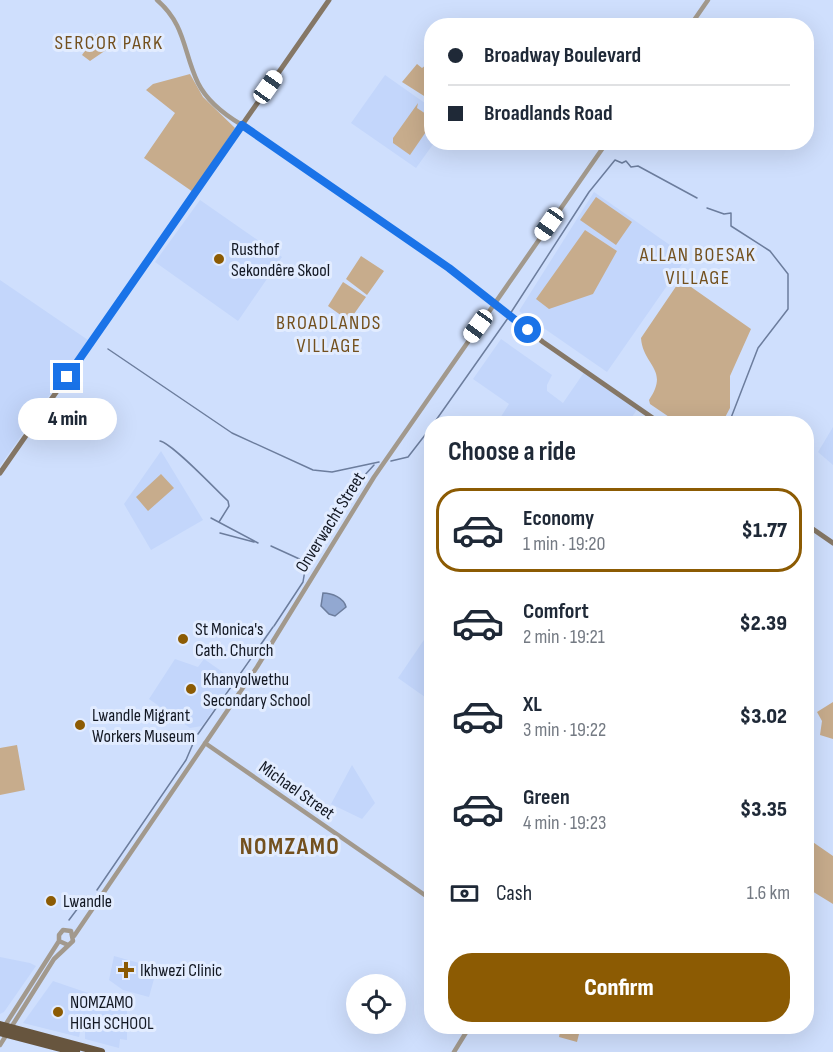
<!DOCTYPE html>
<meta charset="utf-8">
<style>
body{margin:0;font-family:"Sofia Sans Condensed",sans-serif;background:#f6f6f7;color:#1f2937;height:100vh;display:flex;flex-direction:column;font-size:22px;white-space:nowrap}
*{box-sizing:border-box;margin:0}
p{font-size:20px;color:#747a83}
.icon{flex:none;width:33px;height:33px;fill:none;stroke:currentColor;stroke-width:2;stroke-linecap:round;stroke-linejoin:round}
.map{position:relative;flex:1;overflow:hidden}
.side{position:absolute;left:424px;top:416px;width:390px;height:618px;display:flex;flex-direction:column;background:#fff;border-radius:24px;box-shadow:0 6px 24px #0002}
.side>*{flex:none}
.banner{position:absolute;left:424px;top:18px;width:390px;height:132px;border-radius:24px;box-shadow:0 6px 24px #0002;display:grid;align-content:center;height:132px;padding:0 24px;background:#fff}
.tools{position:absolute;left:346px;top:974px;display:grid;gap:12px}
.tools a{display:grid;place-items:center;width:60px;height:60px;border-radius:50%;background:#fff;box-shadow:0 6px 24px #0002;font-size:30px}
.end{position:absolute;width:27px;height:27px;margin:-14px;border:8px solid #1a73e8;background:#fff;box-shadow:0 0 0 3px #fff}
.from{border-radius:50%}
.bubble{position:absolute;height:42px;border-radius:21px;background:#fff;box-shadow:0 6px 24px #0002;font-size:20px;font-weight:800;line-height:42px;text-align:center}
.car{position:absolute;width:18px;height:36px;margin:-18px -9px;border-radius:8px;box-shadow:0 0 4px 2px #0007;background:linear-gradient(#fff 24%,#345 0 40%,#fff 0 76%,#345 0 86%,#fff 0)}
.banner b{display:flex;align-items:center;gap:21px;height:57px;font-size:22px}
.banner b+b{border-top:2px solid #e0e1e3}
.banner i{width:15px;height:15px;background:#1f2937}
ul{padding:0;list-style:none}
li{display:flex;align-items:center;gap:18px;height:84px;margin:0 12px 9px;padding:0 12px;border:3px solid transparent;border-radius:24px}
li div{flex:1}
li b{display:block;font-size:22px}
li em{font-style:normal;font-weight:800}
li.active{border-color:#8c5b03}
li>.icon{width:54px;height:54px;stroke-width:1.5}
h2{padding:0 24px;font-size:27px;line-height:72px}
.pay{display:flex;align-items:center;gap:15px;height:66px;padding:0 24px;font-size:22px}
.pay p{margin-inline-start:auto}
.button{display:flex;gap:12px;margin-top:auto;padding:12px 24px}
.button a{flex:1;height:69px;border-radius:24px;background:#8c5b03;color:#fff;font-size:24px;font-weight:800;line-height:69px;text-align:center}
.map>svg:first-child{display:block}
.built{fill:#c3d6fb}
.green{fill:#c7ac8c}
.water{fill:#92a8d1;stroke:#6c7d9d;stroke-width:1.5}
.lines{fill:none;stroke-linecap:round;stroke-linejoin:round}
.stream{stroke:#6c7d9d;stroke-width:1.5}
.tertiary{stroke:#a2998d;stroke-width:4.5}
.secondary{stroke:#857766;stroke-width:5}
.trunk{stroke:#67553e;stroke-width:8}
.route{stroke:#1a73e8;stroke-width:8}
.poi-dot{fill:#8c5b03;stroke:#e2ecff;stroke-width:2}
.labels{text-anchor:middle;stroke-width:6;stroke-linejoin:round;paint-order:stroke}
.poi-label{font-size:18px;fill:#131823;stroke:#e2ecff;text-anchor:start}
.street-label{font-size:18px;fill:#131823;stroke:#e2ecff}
.neighbourhood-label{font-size:20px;letter-spacing:1.5px;fill:#73501e;stroke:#e2ecff}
.district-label{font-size:24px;font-weight:bold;letter-spacing:1.5px;fill:#73501e;stroke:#e2ecff}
</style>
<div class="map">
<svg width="833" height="1052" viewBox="0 0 833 1052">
<rect width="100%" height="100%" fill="#cfdffd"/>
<path class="built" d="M 385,75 L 432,108 L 432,142 L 434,143 L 416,168 L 351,123 Z
M 594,192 L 687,257 L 607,372 L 519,311 Z
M 200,200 L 282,257 L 238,321 L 155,262 Z
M 0,280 L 88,340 L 0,466 Z
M 501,339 L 552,375 L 547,385 L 547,391 L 563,403 L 585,371 L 638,408 L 628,423 L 497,423 L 509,404 L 473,379 Z
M 833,427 L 833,465 L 818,452 Z
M 161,451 L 203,520 L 151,550 L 124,504 Z
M 430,631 L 432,632 L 432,702 L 398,678 Z
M 175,659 L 198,667 L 204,659 L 234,680 L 202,726 L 190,728 L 149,699 Z
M 352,765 L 375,803 L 362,819 L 331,804 Z
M 114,956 L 157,968 L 149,997 L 123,990 L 109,980 Z
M 0,957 L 30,963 L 36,966 L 4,1012 L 0,1014 Z
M 53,981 L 88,993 L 87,1001 L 127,1011 L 127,1040 L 120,1039 L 119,1048 L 85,1039 L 85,1028 L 81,1027 L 79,1037 L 23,1023 Z"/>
<path class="green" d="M 100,33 L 109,48 L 90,61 L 82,55 L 92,41 L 91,37 Z
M 417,64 L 422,68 L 426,65 L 432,69 L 432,101 L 402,82 Z
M 190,74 L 203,97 L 235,128 L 193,192 L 144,158 L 175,113 L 146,90 L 153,84 Z
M 418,103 L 417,108 L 432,118 L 432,123 L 410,155 L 393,143 L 393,138 Z
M 596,197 L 632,222 L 616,245 L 580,220 Z
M 585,230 L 617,251 L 593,294 L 549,309 L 536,299 Z
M 361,256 L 384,271 L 367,295 L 346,279 Z
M 343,282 L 366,297 L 349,321 L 328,306 Z
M 679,282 L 684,282 L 751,329 L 730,376 L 730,408 L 722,423 L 678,423 L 650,404 L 649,400 C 670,369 643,366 641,338 Z
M 161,474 L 174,488 L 148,511 L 136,497 Z
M 833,702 L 833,739 L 820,735 L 822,721 L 817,712 Z
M 17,745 L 25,790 L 0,795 L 0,748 Z
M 807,838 L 833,856 L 833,904 L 807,888 Z
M 561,1026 L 581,1026 L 577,1042 L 559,1037 Z"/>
<path class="water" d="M 323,593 C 332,593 344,598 346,607 L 335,616 L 329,614 L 321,606 Z"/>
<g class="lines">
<path class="stream" d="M 707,208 L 724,214 L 731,213 L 731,226 L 770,251 L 788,274 L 788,309 L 758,348 L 729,423
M 510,314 L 589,192 L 615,160 L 622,163 L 626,161 L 631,167 L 638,166 L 697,198
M 108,349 L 232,433 L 313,470 L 332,472 L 379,462
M 434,423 L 508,318
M 160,441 C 172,443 216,490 228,501 L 229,506 L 219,522
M 391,461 L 408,457 L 432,426
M 211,518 L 258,543
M 220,533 L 254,542
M 271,546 L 306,562 L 352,489 L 374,465
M 274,626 L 303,582 L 306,564
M 198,734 L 273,627
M 97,890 L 186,760 L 195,739
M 69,920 L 87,896"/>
<path class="tertiary" d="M 157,0 C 186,25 183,52 198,83 C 207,101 225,115 242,125
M 690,26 L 708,0
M 205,743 L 432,900
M 74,936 L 257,667 L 374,477 L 607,142
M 4,1027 L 59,941
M 0,1045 L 54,959 L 73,941 L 71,931 L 63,930 L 59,935 L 59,941 L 68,945
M 454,1052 L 470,1026"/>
<path class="secondary" d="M 242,125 L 449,268 L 543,342 L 660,423
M 0,473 L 329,0
M 807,525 L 833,543"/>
<path class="trunk" d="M 0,1025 L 101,1052
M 0,1032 L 76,1052"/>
</g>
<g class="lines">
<path class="route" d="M 67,377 L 242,125 L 449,268 L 528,330"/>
</g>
<g class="poi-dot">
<circle cx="219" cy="259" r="6"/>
<circle cx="183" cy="639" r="6"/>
<circle cx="191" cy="689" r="6"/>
<circle cx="80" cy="725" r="6"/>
<circle cx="51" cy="901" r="6"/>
<path d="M123 961h6v6h6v6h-6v6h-6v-6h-6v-6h6z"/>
<circle cx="58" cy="1012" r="6"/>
</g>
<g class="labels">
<g class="poi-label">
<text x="231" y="255">Rusthof<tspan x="231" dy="21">Sekondêre Skool</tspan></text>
<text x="195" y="635">St Monica's<tspan x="195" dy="21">Cath. Church</tspan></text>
<text x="203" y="685">Khanyolwethu<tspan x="203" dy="21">Secondary School</tspan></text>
<text x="92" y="721">Lwandle Migrant<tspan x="92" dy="21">Workers Museum</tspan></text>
<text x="63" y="907">Lwandle</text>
<text x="140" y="976">Ikhwezi Clinic</text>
<text x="70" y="1008">NOMZAMO<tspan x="70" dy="21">HIGH SCHOOL</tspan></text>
</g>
<g class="street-label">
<text transform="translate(330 522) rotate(-58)" y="6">Onverwacht Street</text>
<text transform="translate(297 790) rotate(35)" y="6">Michael Street</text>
</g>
<g class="neighbourhood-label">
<text x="109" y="49">SERCOR PARK</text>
<text x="698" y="261">ALLAN BOESAK<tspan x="698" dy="23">VILLAGE</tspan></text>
<text x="329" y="329">BROADLANDS<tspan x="329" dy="23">VILLAGE</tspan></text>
</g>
<g class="district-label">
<text x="290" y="854">NOMZAMO</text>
</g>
</g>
</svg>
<div class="tools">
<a><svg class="icon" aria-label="locate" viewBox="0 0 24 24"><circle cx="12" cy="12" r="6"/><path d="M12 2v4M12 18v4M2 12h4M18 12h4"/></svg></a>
</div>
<i class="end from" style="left:528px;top:330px"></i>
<i class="end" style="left:67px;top:377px"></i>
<div class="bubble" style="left:18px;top:398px;width:99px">4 min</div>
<i class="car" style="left:268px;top:87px;rotate:35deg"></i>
<i class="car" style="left:549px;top:224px;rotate:215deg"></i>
<i class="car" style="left:478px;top:326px;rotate:216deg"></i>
<div class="banner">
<b><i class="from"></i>Broadway Boulevard</b>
<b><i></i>Broadlands Road</b>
</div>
<section class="side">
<h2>Choose a ride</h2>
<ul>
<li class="active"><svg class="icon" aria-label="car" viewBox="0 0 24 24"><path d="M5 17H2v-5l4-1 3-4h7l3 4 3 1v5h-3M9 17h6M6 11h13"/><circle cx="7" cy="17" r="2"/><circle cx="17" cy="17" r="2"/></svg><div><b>Economy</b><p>1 min · 19:20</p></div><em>$1.77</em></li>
<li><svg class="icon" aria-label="car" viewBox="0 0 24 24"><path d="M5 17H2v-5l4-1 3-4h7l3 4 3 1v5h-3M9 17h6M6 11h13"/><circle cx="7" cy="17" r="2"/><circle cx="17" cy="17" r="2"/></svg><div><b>Comfort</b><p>2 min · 19:21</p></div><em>$2.39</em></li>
<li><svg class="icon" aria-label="car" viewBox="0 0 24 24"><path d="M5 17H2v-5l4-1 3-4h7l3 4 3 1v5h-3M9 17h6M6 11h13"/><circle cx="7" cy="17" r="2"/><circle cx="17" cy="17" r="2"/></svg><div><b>XL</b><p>3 min · 19:22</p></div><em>$3.02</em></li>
<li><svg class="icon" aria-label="car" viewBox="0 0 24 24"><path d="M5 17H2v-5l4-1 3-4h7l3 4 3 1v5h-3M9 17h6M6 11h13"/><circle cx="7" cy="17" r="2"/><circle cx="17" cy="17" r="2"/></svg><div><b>Green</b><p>4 min · 19:23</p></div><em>$3.35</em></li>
</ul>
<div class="pay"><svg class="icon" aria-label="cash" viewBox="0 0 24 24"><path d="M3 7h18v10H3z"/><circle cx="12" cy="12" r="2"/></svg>Cash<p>1.6 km</p></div>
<div class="button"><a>Confirm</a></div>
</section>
</div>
